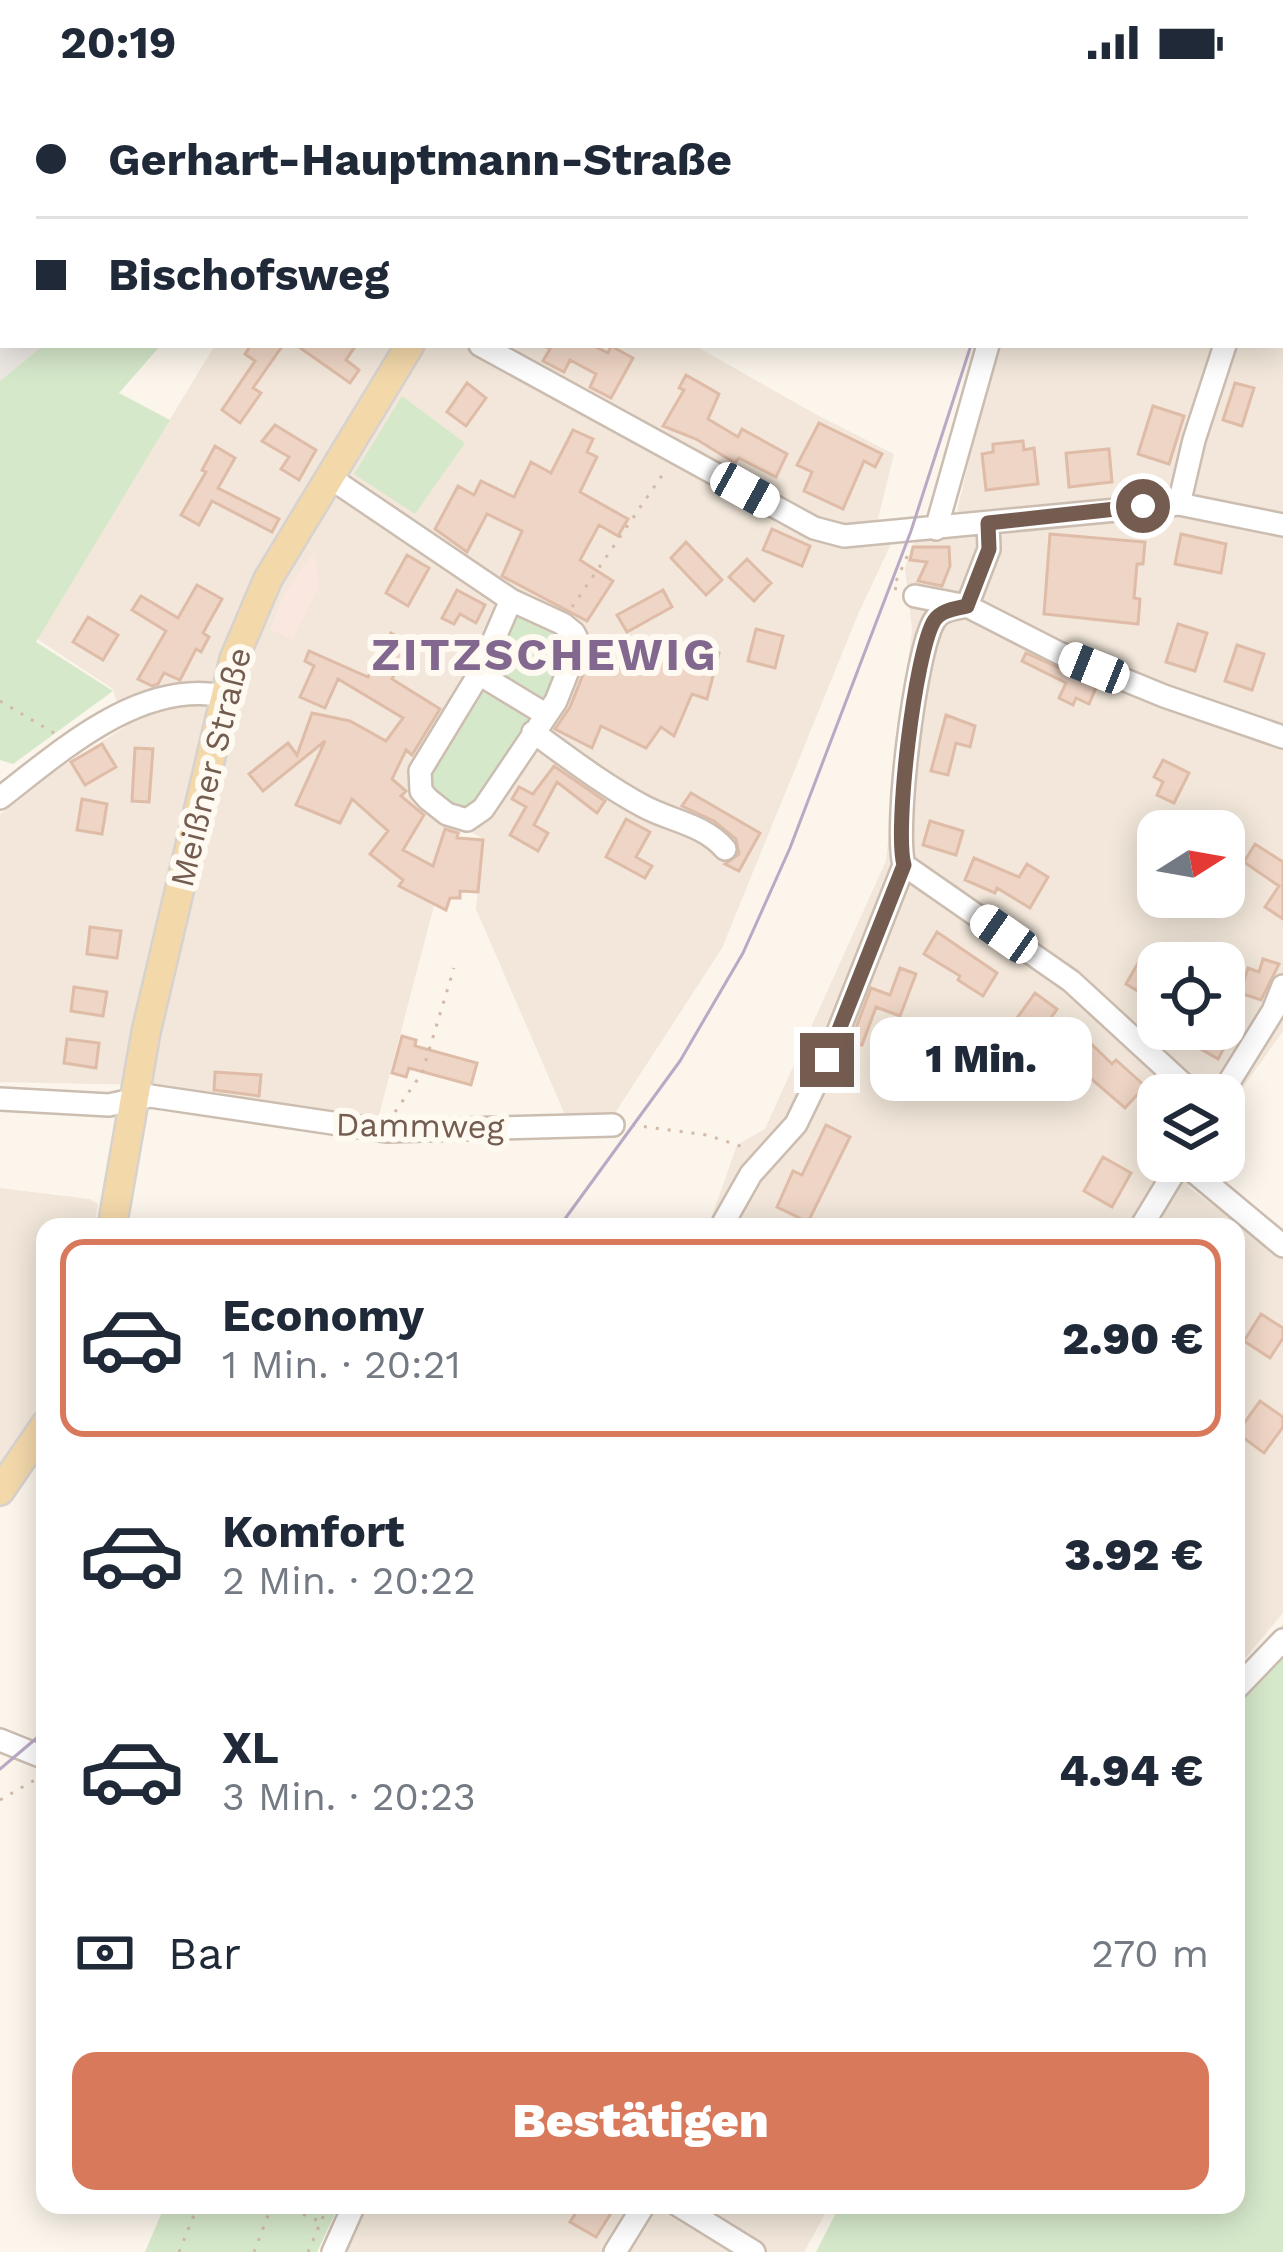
<!DOCTYPE html>
<html lang="de">
<meta charset="utf-8">
<style>
body{margin:0;font-family:"Work Sans",sans-serif;background:#f6f6f7;color:#1f2937;height:100vh;display:flex;flex-direction:column;font-size:45px;white-space:nowrap}
*{box-sizing:border-box;margin:0}
p{font-size:39px;color:#747a83}
.icon{flex:none;width:66px;height:66px;fill:none;stroke:currentColor;stroke-width:2;stroke-linecap:round;stroke-linejoin:round}
.map{position:relative;flex:1;overflow:hidden}
.panel{position:absolute;left:36px;top:1134px;width:1209px;height:996px;display:flex;flex-direction:column;background:#fff;border-radius:24px;box-shadow:0 6px 30px #0003}
.panel>*{flex:none}
.guide{position:absolute;left:0px;top:0px;width:1284px;height:264px;box-shadow:0 6px 30px #0003;display:grid;align-content:center;height:264px;padding:0 36px;background:#fff}
.needle{width:78px;rotate:79deg}
.tools{position:absolute;left:1137px;top:726px;display:grid;gap:24px}
.tools a{display:grid;place-items:center;width:108px;height:108px;border-radius:24px;background:#fff;box-shadow:0 6px 30px #0003;font-size:60px}
.end{position:absolute;width:54px;height:54px;margin:-27px;border:15px solid #745d50;background:#fff;box-shadow:0 0 0 6px #fff}
.from{border-radius:50%}
.bubble{position:absolute;height:84px;border-radius:24px;background:#fff;box-shadow:0 6px 30px #0003;font-size:39px;font-weight:800;line-height:84px;text-align:center}
.car{position:absolute;width:36px;height:72px;margin:-36px -18px;border-radius:15px;box-shadow:0 0 9px 3px #0007;background:linear-gradient(#fff 24%,#345 0 40%,#fff 0 76%,#345 0 86%,#fff 0)}
.guide b{display:flex;align-items:center;gap:42px;height:114px;font-size:45px}
.guide b+b{border-top:3px solid #e0e1e3}
.guide i{width:30px;height:30px;background:#1f2937}
ul{padding:21px 0 0;list-style:none}
li{display:flex;align-items:center;gap:36px;height:198px;margin:0 24px 18px;padding:0 12px;border:6px solid transparent;border-radius:24px}
li div{flex:1}
li b{display:block;font-size:45px}
li em{font-style:normal;font-weight:800}
li.current{border-color:#d8795c}
li>.icon{width:108px;height:108px;stroke-width:1.5}
.pay{display:flex;align-items:center;gap:30px;height:132px;padding:0 36px;font-size:45px}
.pay p{margin-inline-start:auto}
.cta{display:flex;gap:24px;margin-top:auto;padding:24px 36px}
.cta a{flex:1;height:138px;border-radius:24px;background:#d8795c;color:#fff;font-size:48px;font-weight:800;line-height:138px;text-align:center}
.status{display:flex;justify-content:space-between;align-items:center;height:84px;padding:0 60px;background:#fff;direction:ltr}
.status svg{height:33px;fill:currentColor}
.map>svg:first-child{display:block}
.residential{fill:#f2e7da;fill-rule:evenodd}
.commercial{fill:#fae8e0}
.industrial{fill:#ede8e3}
.green{fill:#d6e8ca}
.building{fill:#eed5c5;stroke:#dfbca7;stroke-width:3}
.lines{fill:none;stroke-linecap:round;stroke-linejoin:round}
.minor-casing{stroke:#ccbdb1;stroke-width:26}
.major-casing{stroke:#d8d2ce;stroke-width:32}
.path{stroke:#d3b9a8;stroke-width:3;stroke-dasharray:3 9;stroke-linecap:butt}
.minor{stroke:#fff;stroke-width:21}
.major{stroke:#f3d8aa;stroke-width:27}
.tram{stroke:#b8a9c5;stroke-width:3}
.route{stroke:#745d50;stroke-width:15}
.labels{text-anchor:middle;stroke-width:12;stroke-linejoin:round;paint-order:stroke}
.street-label{font-size:33px;fill:#745d50;stroke:#fef9f1}
.district-label{font-size:45px;font-weight:bold;letter-spacing:3px;fill:#82688f;stroke:#fef9f1}
</style>
<div class="status"><b>20:19</b><svg viewBox="0 0 49 12"><path d="M0 12V9h3v3zM5 12V6h3v6zM10 12V3h3v9zM15 12V0h3v12zM26 1h20v11H26zM47 4h2v5h-2z"/></svg></div>
<div class="map">
<svg width="1283" height="2168" viewBox="0 0 1283 2168">
<rect width="100%" height="100%" fill="#fbf5eb"/>
<path class="residential" d="M 352,0 L 964,0 L 350,3 Z
M 1047,0 L 1283,0 L 1283,947 L 1224,1030 L 1224,1011 L 1158,1011 L 1158,1077 L 1202,1077 L 1188,1103 L 1283,1172 L 1283,1529 L 1236,1585 L 1236,1143 L 708,1143 L 737,1061 L 765,1045 L 886,777 L 912,545 L 905,484 L 914,457 L 955,437 L 995,261 L 1281,261 L 1281,3 L 1046,3 ZM 1158,747 L 1224,747 L 1224,813 L 1158,813 ZM 1158,879 L 1224,879 L 1224,945 L 1158,945 Z
M 215,261 L 694,261 L 815,330 L 894,370 L 871,463 L 891,460 L 859,528 L 722,864 L 615,1029 L 566,1033 L 476,825 L 483,755 L 463,743 L 438,806 L 378,1035 L 152,1001 L 0,998 L 0,730 L 64,681 L 125,643 L 113,605 L 37,555 Z
M 0,1104 L 89,1115 L 98,1120 L 94,1143 L 45,1143 L 45,1317 L 0,1386 Z
M 356,2121 L 830,2121 L 804,2168 L 337,2168 Z"/>
<path class="commercial" d="M 315,467 L 319,503 L 293,556 L 270,545 L 284,510 Z"/>
<path class="industrial" d="M 0,0 L 198,0 L 3,3 L 3,261 L 44,261 L 4,298 L 0,297 Z"/>
<path class="green" d="M 44,261 L 161,261 L 119,309 L 170,336 L 36,558 L 113,607 L 13,680 L 0,676 L 0,297 Z
M 402,312 L 465,359 L 415,430 L 354,390 Z
M 514,529 L 568,557 L 571,565 L 553,609 L 542,616 L 488,587 Z
M 483,603 L 532,632 L 472,726 L 461,730 L 428,706 L 426,690 L 476,605 Z
M 1283,1540 L 1283,2168 L 816,2168 L 840,2121 L 1236,2121 L 1236,1602 Z
M 165,2121 L 339,2121 L 317,2168 L 145,2168 Z"/>
<path class="building" d="M 251,261 L 283,261 L 253,304 L 261,309 L 240,339 L 222,326 L 255,277 L 245,270 Z
M 296,261 L 356,261 L 346,276 L 359,286 L 350,299 Z
M 542,261 L 592,261 L 608,269 L 611,262 L 633,274 L 611,314 L 590,303 L 596,290 L 570,276 L 564,288 L 543,277 L 550,265 Z
M 686,291 L 719,310 L 708,335 L 738,353 L 742,345 L 787,370 L 776,393 L 739,374 L 735,379 L 696,355 L 663,342 L 684,306 L 679,304 Z
M 467,299 L 486,314 L 466,342 L 447,328 Z
M 1235,299 L 1254,304 L 1242,342 L 1223,336 Z
M 1153,322 L 1184,332 L 1169,380 L 1138,370 Z
M 819,339 L 882,370 L 875,383 L 864,377 L 843,425 L 804,407 L 812,388 L 797,381 Z
M 275,341 L 316,366 L 299,396 L 281,385 L 289,373 L 262,357 Z
M 573,346 L 593,355 L 587,368 L 597,373 L 580,408 L 628,435 L 618,452 L 599,441 L 580,476 L 613,497 L 587,537 L 502,492 L 522,447 L 487,430 L 467,468 L 435,445 L 458,402 L 474,411 L 481,397 L 514,413 L 531,378 L 551,389 Z
M 1023,357 L 1024,366 L 1034,364 L 1038,400 L 986,406 L 982,370 L 993,368 L 993,360 Z
M 215,362 L 235,374 L 218,404 L 279,435 L 272,448 L 212,417 L 199,441 L 181,431 L 206,388 L 202,386 Z
M 1109,365 L 1112,398 L 1069,403 L 1066,369 Z
M 772,445 L 810,462 L 802,482 L 763,466 Z
M 1050,450 L 1145,458 L 1143,480 L 1137,480 L 1134,514 L 1140,515 L 1138,540 L 1044,530 Z
M 1181,450 L 1226,460 L 1221,489 L 1175,480 Z
M 686,458 L 722,496 L 706,511 L 671,474 Z
M 913,463 L 949,463 L 950,482 L 942,502 L 918,497 L 927,478 L 910,476 Z
M 407,471 L 429,484 L 408,522 L 386,509 Z
M 747,475 L 771,499 L 754,517 L 729,493 Z
M 197,501 L 222,515 L 203,549 L 209,553 L 201,568 L 196,565 L 180,596 L 164,589 L 158,600 L 152,602 L 138,595 L 166,547 L 132,526 L 141,512 L 178,534 Z
M 457,506 L 485,521 L 476,539 L 460,530 L 454,540 L 442,534 Z
M 663,506 L 672,523 L 627,548 L 617,531 Z
M 88,533 L 118,551 L 103,576 L 73,558 Z
M 1178,540 L 1207,549 L 1195,587 L 1166,578 Z
M 756,545 L 783,552 L 775,584 L 748,577 Z
M 391,549 L 411,560 L 392,595 L 440,625 L 412,671 L 406,666 L 392,695 L 406,707 L 401,712 L 424,731 L 403,766 L 433,782 L 445,745 L 458,749 L 457,754 L 483,756 L 478,808 L 460,807 L 460,814 L 450,814 L 446,826 L 399,802 L 403,796 L 370,770 L 388,747 L 352,715 L 340,739 L 296,721 L 325,657 L 263,707 L 249,690 L 288,659 L 297,671 L 312,629 L 350,637 L 386,657 L 403,634 L 338,595 L 325,624 L 300,613 L 314,582 L 305,577 L 309,567 L 368,593 Z
M 629,554 L 686,568 L 688,561 L 719,569 L 707,615 L 692,610 L 674,652 L 661,643 L 646,664 L 601,642 L 592,664 L 555,645 L 570,623 L 590,573 L 621,585 Z
M 1237,561 L 1264,570 L 1252,606 L 1225,597 Z
M 1026,569 L 1097,601 L 1089,620 L 1076,614 L 1073,621 L 1059,614 L 1066,599 L 1022,577 Z
M 946,631 L 975,642 L 970,663 L 956,659 L 948,691 L 931,687 Z
M 102,660 L 116,683 L 85,701 L 71,678 Z
M 135,664 L 153,665 L 149,718 L 132,717 Z
M 1163,676 L 1189,689 L 1174,719 L 1157,711 L 1163,698 L 1154,693 Z
M 554,682 L 605,717 L 597,729 L 557,698 L 534,741 L 548,749 L 538,767 L 510,751 L 526,723 L 512,715 L 519,703 L 533,710 Z
M 691,709 L 760,749 L 739,787 L 725,780 L 739,770 L 736,755 L 714,737 L 682,722 Z
M 82,715 L 107,720 L 102,750 L 77,746 Z
M 626,735 L 650,748 L 636,773 L 652,782 L 645,794 L 606,773 Z
M 930,737 L 963,747 L 956,771 L 923,761 Z
M 1255,760 L 1283,778 L 1283,835 L 1265,823 L 1279,802 L 1244,778 Z
M 974,774 L 1019,793 L 1027,780 L 1048,793 L 1030,824 L 997,804 L 995,809 L 965,796 Z
M 90,843 L 121,847 L 117,874 L 87,870 Z
M 937,848 L 997,889 L 983,912 L 958,896 L 960,892 L 924,870 Z
M 1141,874 L 1158,883 L 1158,919 L 1126,900 Z
M 1263,875 L 1279,880 L 1261,916 L 1240,909 L 1248,884 L 1259,888 Z
M 900,884 L 916,890 L 900,932 L 876,923 L 862,961 L 851,957 L 871,904 L 890,911 Z
M 74,903 L 107,908 L 103,932 L 71,927 Z
M 1035,909 L 1057,925 L 1037,954 L 1014,938 Z
M 1194,945 L 1224,945 L 1232,949 L 1218,975 L 1187,957 Z
M 1079,948 L 1112,980 L 1116,976 L 1145,1002 L 1125,1024 L 1060,968 Z
M 402,952 L 416,956 L 415,962 L 477,979 L 471,1001 L 409,984 L 406,993 L 392,989 Z
M 67,955 L 99,959 L 96,984 L 64,979 Z
M 215,988 L 261,991 L 259,1012 L 214,1006 Z
M 826,1041 L 850,1053 L 808,1138 L 777,1123 L 793,1087 L 802,1091 Z
M 1103,1073 L 1131,1089 L 1112,1123 L 1084,1107 Z
M 1261,1230 L 1283,1244 L 1283,1254 L 1270,1274 L 1244,1257 Z
M 1260,1317 L 1283,1333 L 1283,1343 L 1264,1369 L 1237,1349 Z
M 581,2121 L 604,2121 L 613,2126 L 596,2153 L 570,2138 Z"/>
<g class="lines">
<g class="minor-casing">
<path id="minor" d="M 135,3 L 137,0
M 1040,3 L 1040,0
M 1281,122 L 1283,118
M 480,261 L 814,444 L 844,452 L 1179,420 L 1283,441
M 329,393 L 511,516 L 563,540 L 574,549 L 579,559 L 556,617 L 483,725 L 467,736 L 447,730 L 428,715 L 421,707 L 420,687 L 479,590 L 511,516
M 1179,420 L 1194,356 L 1225,261
M 936,445 L 988,261
M 915,512 L 967,522 L 1059,569 L 1164,612 L 1283,653
M 967,522 L 989,465 L 988,439
M 479,590 L 545,630
M 533,648 C 569,674 604,701 643,722 C 670,737 704,740 725,765
M 0,714 C 61,667 140,595 224,612
M 904,781 L 1071,897 L 1195,1011
M 1221,1011 L 1273,927 L 1283,902
M 0,1015 L 109,1021 L 150,1012 L 386,1047 L 613,1041
M 1181,1077 L 1283,1162
M 721,1143 L 751,1090 L 796,1040 L 827,976 L 904,781 C 894,745 915,569 934,537 C 941,525 955,525 967,522
M 1141,1143 L 1181,1077
M 1236,1605 L 1283,1556
M 0,1656 L 45,1674
M 678,2121 L 754,2168
M 333,2168 L 354,2121
M 615,2168 L 644,2121"/>
</g>
<g class="major-casing">
<path id="major" d="M 572,3 L 574,0
M 112,1143 L 146,948 L 234,575 L 268,495 L 410,261
M 0,1407 L 45,1341"/>
</g>
<path class="path" d="M 388,0 L 393,3
M 897,505 L 893,504 L 910,466
M 572,523 L 665,387
M 0,617 L 54,649
M 395,1028 L 422,989 L 454,884
M 632,1041 L 707,1051 L 746,1064
M 0,1716 L 40,1693
M 281,2121 L 319,2137
M 179,2168 L 198,2121
M 254,2168 L 272,2121
M 308,2168 L 328,2121"/>
<use href="#minor" class="minor"/>
<use href="#major" class="major"/>
<path class="tram" d="M 1024,3 L 1024,0
M 559,1143 L 680,977 L 743,869 L 790,764 L 911,447 L 971,261
M 0,1685 L 45,1647"/>
</g>
<g class="lines">
<path class="route" d="M 827,976 L 904,781 C 894,745 915,569 934,537 C 941,526 955,525 967,522 L 989,465 L 988,439 L 1143,422"/>
</g>
<g class="labels">
<g class="street-label">
<text transform="translate(210 683) rotate(-76)" y="12">Meißner Straße</text>
<text transform="translate(420 1041) rotate(1)" y="12">Dammweg</text>
</g>
<g class="district-label">
<text x="545" y="586">ZITZSCHEWIG</text>
</g>
</g>
</svg>
<div class="tools">
<a><svg class="needle" viewBox="-14 -14 28 28"><path d="M0-13l5 13h-10z" fill="#e53935"/><path d="M0 13l5-13h-10z" fill="#747a83"/></svg></a>
<a><svg class="icon" aria-label="locate" viewBox="0 0 24 24"><circle cx="12" cy="12" r="6"/><path d="M12 2v4M12 18v4M2 12h4M18 12h4"/></svg></a>
<a><svg class="icon" aria-label="layers" viewBox="0 0 24 24"><path d="M12 4l9 5-9 5-9-5zM3 14l9 5 9-5"/></svg></a>
</div>
<i class="end from" style="left:1143px;top:422px"></i>
<i class="end" style="left:827px;top:976px"></i>
<div class="bubble" style="left:870px;top:933px;width:222px">1 Min.</div>
<i class="car" style="left:745px;top:406px;rotate:119deg"></i>
<i class="car" style="left:1094px;top:584px;rotate:292deg"></i>
<i class="car" style="left:1004px;top:850px;rotate:305deg"></i>
<div class="guide">
<b><i class="from"></i>Gerhart-Hauptmann-Straße</b>
<b><i></i>Bischofsweg</b>
</div>
<section class="panel">
<ul>
<li class="current"><svg class="icon" aria-label="car" viewBox="0 0 24 24"><path d="M5 17H2v-5l4-1 3-4h7l3 4 3 1v5h-3M9 17h6M6 11h13"/><circle cx="7" cy="17" r="2"/><circle cx="17" cy="17" r="2"/></svg><div><b>Economy</b><p>1 Min. · 20:21</p></div><em>2.90 €</em></li>
<li><svg class="icon" aria-label="car" viewBox="0 0 24 24"><path d="M5 17H2v-5l4-1 3-4h7l3 4 3 1v5h-3M9 17h6M6 11h13"/><circle cx="7" cy="17" r="2"/><circle cx="17" cy="17" r="2"/></svg><div><b>Komfort</b><p>2 Min. · 20:22</p></div><em>3.92 €</em></li>
<li><svg class="icon" aria-label="car" viewBox="0 0 24 24"><path d="M5 17H2v-5l4-1 3-4h7l3 4 3 1v5h-3M9 17h6M6 11h13"/><circle cx="7" cy="17" r="2"/><circle cx="17" cy="17" r="2"/></svg><div><b>XL</b><p>3 Min. · 20:23</p></div><em>4.94 €</em></li>
</ul>
<div class="pay"><svg class="icon" aria-label="cash" viewBox="0 0 24 24"><path d="M3 7h18v10H3z"/><circle cx="12" cy="12" r="2"/></svg>Bar<p>270 m</p></div>
<div class="cta"><a>Bestätigen</a></div>
</section>
</div>
